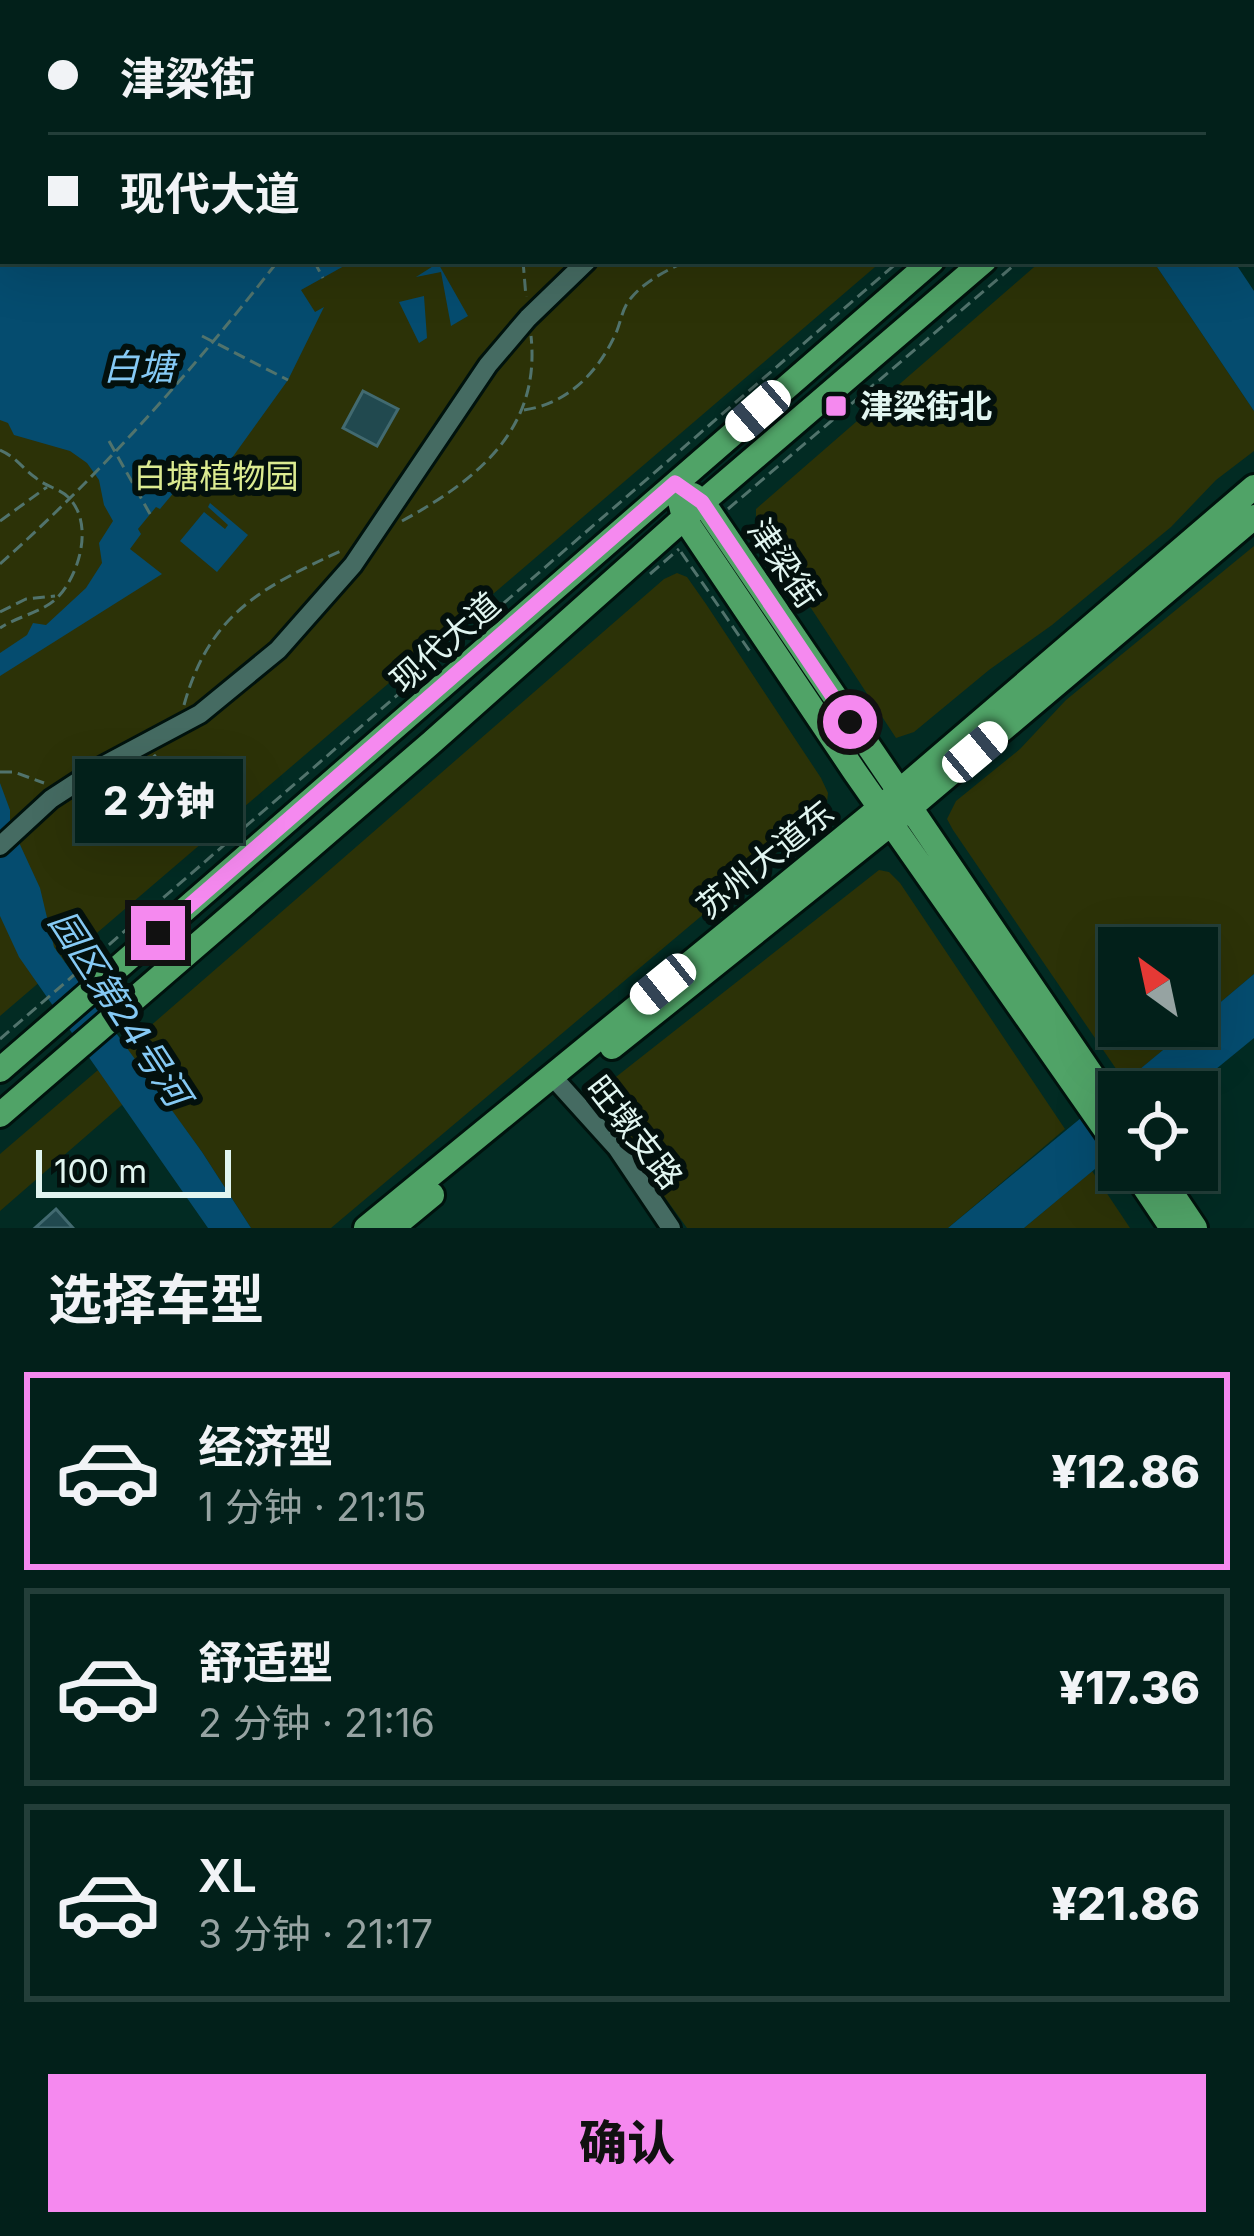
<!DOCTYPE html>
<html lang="zh">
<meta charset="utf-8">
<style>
body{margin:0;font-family:Inter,"Noto Sans SC",sans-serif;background:#0c2823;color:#f1f3f6;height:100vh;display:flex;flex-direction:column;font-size:45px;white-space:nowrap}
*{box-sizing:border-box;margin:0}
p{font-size:39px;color:#96a3a2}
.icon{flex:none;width:66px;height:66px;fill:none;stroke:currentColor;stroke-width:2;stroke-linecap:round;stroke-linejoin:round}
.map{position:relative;height:1228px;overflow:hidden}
.sheet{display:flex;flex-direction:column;background:#02201a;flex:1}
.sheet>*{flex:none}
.top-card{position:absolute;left:0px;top:0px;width:1254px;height:264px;box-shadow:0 12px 48px #0002,0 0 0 3px #233e39;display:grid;align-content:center;height:264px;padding:0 48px;background:#02201a}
.needle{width:78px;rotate:327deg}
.controls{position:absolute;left:1098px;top:927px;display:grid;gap:24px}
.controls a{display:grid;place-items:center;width:120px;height:120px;border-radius:0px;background:#02201a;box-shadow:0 12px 48px #0002,0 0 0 3px #233e39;font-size:60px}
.scale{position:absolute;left:36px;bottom:30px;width:195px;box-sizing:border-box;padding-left:12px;border:6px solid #e1f5f0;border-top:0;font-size:33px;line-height:42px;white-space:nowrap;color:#e1f5f0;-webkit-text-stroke:9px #03100d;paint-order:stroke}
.end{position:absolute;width:54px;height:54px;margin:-27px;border:15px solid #f589ef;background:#111;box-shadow:0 0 0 6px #111}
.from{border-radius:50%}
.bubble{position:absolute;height:84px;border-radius:0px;background:#02201a;box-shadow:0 12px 48px #0002,0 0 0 3px #233e39;font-size:39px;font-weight:800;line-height:84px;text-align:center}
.car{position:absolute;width:36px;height:72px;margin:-36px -18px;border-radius:15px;box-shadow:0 0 9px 3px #0007;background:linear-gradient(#fff 24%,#345 0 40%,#fff 0 76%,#345 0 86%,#fff 0)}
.top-card b{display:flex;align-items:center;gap:42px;height:114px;font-size:45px}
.top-card b+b{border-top:3px solid #233e39}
.top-card i{width:30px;height:30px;background:#f1f3f6}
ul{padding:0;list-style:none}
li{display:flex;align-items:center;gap:36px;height:198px;margin:0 24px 18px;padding:0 24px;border:6px solid #233e39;border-radius:0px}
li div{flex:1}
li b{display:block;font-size:45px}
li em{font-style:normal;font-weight:800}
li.on{border-color:#f589ef}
li>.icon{width:108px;height:108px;stroke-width:1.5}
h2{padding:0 48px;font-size:54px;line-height:144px}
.cta{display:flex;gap:24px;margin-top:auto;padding:24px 48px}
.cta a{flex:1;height:138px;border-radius:0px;background:#f589ef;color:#111;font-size:48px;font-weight:800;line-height:138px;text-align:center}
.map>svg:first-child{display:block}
.green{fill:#2c3207}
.water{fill:#054c6f}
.building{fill:#21494f;stroke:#426a70;stroke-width:3}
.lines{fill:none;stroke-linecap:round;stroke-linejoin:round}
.minor-casing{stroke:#00120d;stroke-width:24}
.major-casing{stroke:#00120d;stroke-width:30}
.path{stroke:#51736c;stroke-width:3;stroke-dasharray:12 6;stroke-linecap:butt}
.minor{stroke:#456b62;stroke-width:18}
.major{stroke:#50a367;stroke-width:24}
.route{stroke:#f589ef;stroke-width:15}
.poi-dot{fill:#f589ef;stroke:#03100d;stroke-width:4.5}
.labels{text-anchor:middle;stroke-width:12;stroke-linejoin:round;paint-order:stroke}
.poi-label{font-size:33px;font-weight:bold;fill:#e1f5f0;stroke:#03100d;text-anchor:start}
.park-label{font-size:33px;fill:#dceb91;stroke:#03100d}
.street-label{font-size:33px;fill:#e1f5f0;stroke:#03100d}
.water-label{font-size:36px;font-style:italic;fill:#85c9f4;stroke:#03100d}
</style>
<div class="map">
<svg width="1254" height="1228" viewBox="0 0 1254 1228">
<rect width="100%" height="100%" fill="#022b23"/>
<path class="green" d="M 0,0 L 980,3 L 3,3 L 3,261 L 882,261 L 0,1016 Z
M 1041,261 L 1153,261 L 1254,411 L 1254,451 L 1216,480 L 1171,527 L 1052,625 L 989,670 L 914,732 L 896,738 L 756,524 L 756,509 Z
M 1254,546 L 1254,974 L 1197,1022 L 1197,948 L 1119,948 L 1119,1026 L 1192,1026 L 1125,1082 L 953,830 L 947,819 L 956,801 L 1020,749 L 1066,700 Z
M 677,573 L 687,577 L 706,604 L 821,778 L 828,793 L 826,811 L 331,1228 L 251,1228 L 202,1152 L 125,1048 L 664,579 Z
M 879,870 L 889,872 L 900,883 L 1065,1129 L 948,1228 L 687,1228 L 607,1118 C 600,1106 600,1096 607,1084 Z
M 98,1070 L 123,1104 L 0,1211 L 0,1154 Z
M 1092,1171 L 1130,1228 L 1024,1228 Z"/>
<path class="water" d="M 0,0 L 206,3 L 3,3 L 3,261 L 353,261 L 301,290 L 315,312 L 324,307 L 288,380 L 224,469 L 206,454 L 160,509 L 156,507 L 138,529 L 141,534 L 130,549 L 162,574 L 0,676 L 0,653 L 27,635 L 33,623 L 46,625 L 86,588 L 102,563 L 99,543 L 113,521 L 104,505 L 99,480 L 87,463 L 70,451 L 14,435 L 8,423 L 0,420 Z
M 1153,261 L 1234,261 L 1254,291 L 1254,411 Z
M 438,263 L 468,316 L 451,326 L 441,272 L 416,277 Z
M 424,296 L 427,338 L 419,343 L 399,302 Z
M 210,503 L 248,535 L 217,572 L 180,541 L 204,512 L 225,529 L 228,525 L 208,507 Z
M 0,783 L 10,810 L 10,823 L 40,888 L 54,947 L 202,1152 L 251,1228 L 208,1228 L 19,957 L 0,916 Z
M 1254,974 L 1254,1038 L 1188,1092 L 1119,1092 L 1119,1149 L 1024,1228 L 948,1228 L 1192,1026 L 1197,1026 L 1197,1022 Z"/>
<path class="building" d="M 363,391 L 398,409 L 377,446 L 343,428 Z
M 56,1209 L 73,1228 L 35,1228 Z"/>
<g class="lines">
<g class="minor-casing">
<path id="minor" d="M 841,3 L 841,0
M 0,846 L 51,799 L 97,769 L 200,714 L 278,650 L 353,565 L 488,365 L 528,318 L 587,261
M 551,1075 L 617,1148 L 671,1228"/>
</g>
<g class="major-casing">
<path id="major" d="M 1110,0 L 1112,3
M 1153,0 L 1155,3
M 1232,3 L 1235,0
M 1251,33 L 1254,31
M 1251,148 L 1254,152
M 1251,214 L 1254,219
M 693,495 L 702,501 L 1119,1115
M 680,501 L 684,518 L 855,772 L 1119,1149
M 612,1047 L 893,822 L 1254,517
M 0,1070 L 932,261
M 0,1115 L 431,743 L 684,518 L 984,261
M 1133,1170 L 1172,1228
M 1156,1170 L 1195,1228
M 366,1228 L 881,807 L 1254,487
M 392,1228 L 432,1195"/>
</g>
<path class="path" d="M 218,0 L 218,3
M 222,0 L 224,3
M 306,0 L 311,3
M 1085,0 L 1087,3
M 1177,0 L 1179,3
M 421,3 L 422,0
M 453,3 L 454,0
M 464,3 L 464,0
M 475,3 L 476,0
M 687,3 L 688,0
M 1204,3 L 1208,0
M 1251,61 L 1254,58
M 1251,111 L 1254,115
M 1251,249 L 1254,253
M 314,261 L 323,278
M 523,261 L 526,297
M 202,336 L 288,380
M 524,410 C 567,404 598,373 616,333 C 621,322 622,308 631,298 C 645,281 667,270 687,261
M 109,441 L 150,514
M 0,450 C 16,457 22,468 36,478 C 45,486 60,489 68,497 C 95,523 79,576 57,598 C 41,613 18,616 0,628
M 728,509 L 1019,261
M 0,521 L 47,487
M 402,521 C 477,480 541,429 531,336
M 681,552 L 751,653
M 0,564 C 103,472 193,370 278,261
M 650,574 L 679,549
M 0,612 L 26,599 L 55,596
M 184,705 C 210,612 263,587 345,549
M 0,772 L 14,772 L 44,783
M 87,794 L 124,781 L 156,755
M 0,1039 L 899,261"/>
<use href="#minor" class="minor"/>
<use href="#major" class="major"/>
</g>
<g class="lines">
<path class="route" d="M 158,933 L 675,483 L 702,502 L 850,722"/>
</g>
<rect class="poi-dot" x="824" y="394" width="24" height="24" rx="6"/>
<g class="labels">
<g class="poi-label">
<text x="860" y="418">津梁街北</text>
</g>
<g class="park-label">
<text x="216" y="488">白塘植物园</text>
</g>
<g class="street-label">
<text transform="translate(784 563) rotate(56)" y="12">津梁街</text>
<text transform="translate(445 642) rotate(-41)" y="12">现代大道</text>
<text transform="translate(765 859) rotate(-39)" y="12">苏州大道东</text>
<text transform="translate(635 1132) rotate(52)" y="12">旺墩支路</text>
</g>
<g class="water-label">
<text x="139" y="380">白塘</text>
<text transform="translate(120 1008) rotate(57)" y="13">园区第24号河</text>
</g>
</g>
</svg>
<div class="controls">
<a><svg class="needle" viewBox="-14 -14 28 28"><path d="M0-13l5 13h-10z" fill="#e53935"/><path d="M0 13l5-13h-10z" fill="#96a3a2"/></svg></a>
<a><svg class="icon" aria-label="locate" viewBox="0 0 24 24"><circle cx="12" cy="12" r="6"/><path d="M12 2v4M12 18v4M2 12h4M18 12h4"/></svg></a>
</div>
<div class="scale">100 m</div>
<i class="end from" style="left:850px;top:722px"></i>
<i class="end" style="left:158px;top:933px"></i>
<div class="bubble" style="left:75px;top:759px;width:168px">2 分钟</div>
<i class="car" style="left:758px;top:411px;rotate:229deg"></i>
<i class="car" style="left:975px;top:752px;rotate:50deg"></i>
<i class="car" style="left:663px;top:984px;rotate:231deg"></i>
<div class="top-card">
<b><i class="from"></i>津梁街</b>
<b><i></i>现代大道</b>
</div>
</div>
<section class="sheet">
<h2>选择车型</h2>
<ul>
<li class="on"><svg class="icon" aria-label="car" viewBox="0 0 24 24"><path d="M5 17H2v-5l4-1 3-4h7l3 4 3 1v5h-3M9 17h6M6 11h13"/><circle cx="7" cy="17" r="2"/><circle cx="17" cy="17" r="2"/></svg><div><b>经济型</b><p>1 分钟 · 21:15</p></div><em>¥12.86</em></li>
<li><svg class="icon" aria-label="car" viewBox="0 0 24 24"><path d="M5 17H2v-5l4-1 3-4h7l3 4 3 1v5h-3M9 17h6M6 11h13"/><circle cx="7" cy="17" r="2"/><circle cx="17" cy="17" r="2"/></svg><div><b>舒适型</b><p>2 分钟 · 21:16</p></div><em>¥17.36</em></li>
<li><svg class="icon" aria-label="car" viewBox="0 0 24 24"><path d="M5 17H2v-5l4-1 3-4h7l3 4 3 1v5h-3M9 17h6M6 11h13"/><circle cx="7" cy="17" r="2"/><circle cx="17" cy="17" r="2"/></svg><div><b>XL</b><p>3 分钟 · 21:17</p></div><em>¥21.86</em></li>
</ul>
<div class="cta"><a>确认</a></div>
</section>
